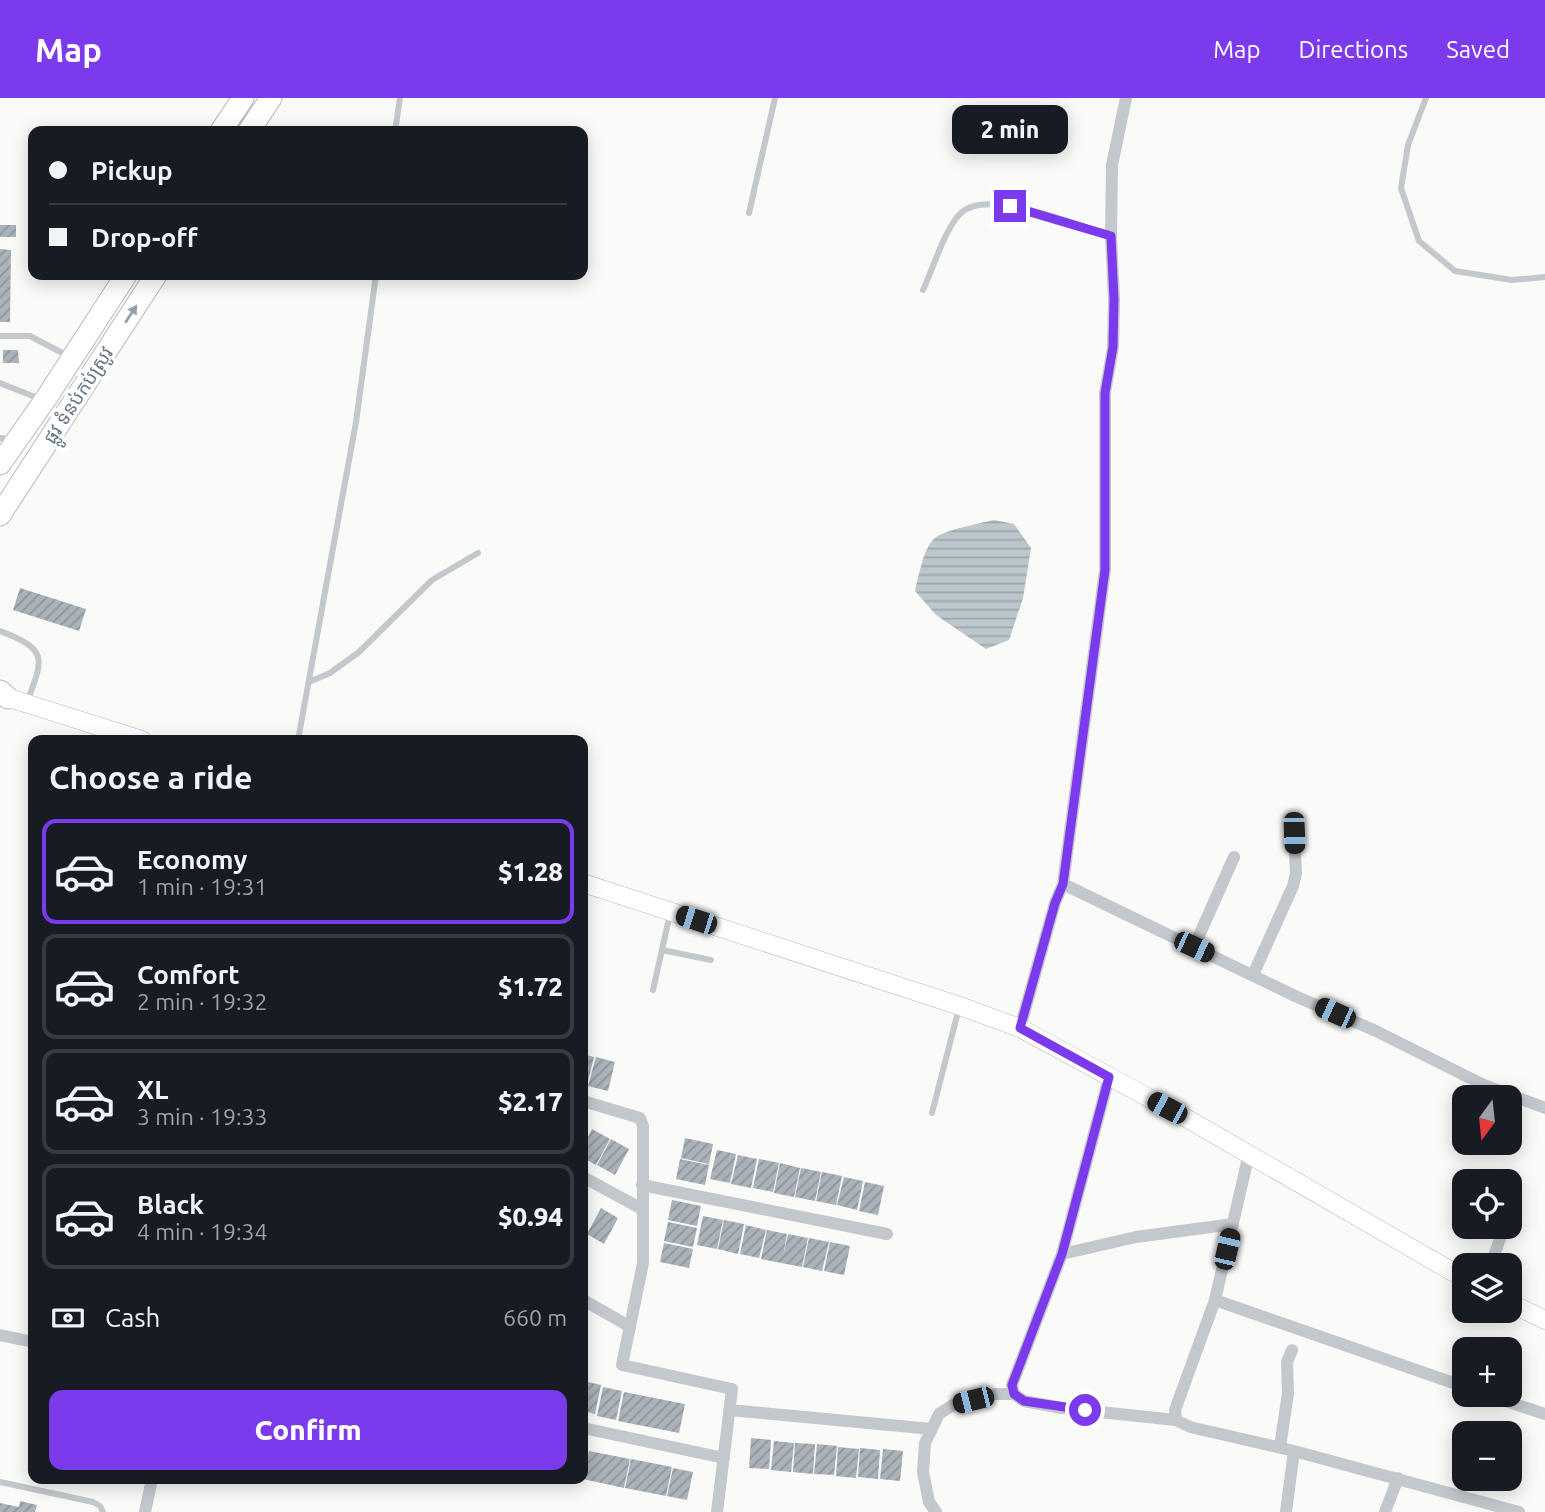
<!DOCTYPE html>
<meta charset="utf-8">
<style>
body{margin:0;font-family:Ubuntu,"Noto Sans Khmer",sans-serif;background:#20242c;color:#f1f3f6;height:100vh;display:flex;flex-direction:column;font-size:26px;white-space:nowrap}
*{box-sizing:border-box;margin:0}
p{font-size:23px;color:#9ea1a6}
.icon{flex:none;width:38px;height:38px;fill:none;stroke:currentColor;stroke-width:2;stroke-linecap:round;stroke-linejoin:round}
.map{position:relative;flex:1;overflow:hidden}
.sheet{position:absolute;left:28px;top:637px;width:560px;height:749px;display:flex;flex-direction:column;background:#171b24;border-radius:14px;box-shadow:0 4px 18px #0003}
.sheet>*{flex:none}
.top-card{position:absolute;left:28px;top:28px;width:560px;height:154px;border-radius:14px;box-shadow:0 4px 18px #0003;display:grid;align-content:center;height:154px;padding:0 21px;background:#171b24}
.needle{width:46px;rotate:195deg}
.tools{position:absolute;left:1452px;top:987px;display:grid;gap:14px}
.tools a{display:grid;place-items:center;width:70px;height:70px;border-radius:14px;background:#171b24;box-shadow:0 4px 18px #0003;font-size:35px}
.end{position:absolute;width:32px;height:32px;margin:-16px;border:9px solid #7c3aed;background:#fff;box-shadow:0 0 0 4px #fff}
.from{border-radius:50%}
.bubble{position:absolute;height:49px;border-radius:14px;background:#171b24;box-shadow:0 4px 18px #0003;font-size:23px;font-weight:800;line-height:49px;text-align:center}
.car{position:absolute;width:21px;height:42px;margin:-21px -10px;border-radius:9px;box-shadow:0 0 5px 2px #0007;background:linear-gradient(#222 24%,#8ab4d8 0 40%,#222 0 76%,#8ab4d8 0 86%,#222 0)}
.top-card b{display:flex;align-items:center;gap:24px;height:66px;font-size:26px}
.top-card b+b{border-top:2px solid #363941}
.top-card i{width:18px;height:18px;background:#f1f3f6}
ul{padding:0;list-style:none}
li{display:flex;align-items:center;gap:21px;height:105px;margin:0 14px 10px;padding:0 7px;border:4px solid #363941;border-radius:14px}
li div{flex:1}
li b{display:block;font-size:26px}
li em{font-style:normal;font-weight:800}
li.current{border-color:#7c3aed}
li>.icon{width:63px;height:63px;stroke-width:1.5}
h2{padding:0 21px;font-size:32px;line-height:84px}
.pay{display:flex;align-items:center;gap:18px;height:77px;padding:0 21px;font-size:26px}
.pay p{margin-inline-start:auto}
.action{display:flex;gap:14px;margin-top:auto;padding:14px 21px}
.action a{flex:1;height:80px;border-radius:14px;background:#7c3aed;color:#fff;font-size:28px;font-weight:800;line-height:80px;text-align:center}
header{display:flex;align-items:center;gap:42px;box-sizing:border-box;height:98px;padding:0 35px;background:#7c3aed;color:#fff}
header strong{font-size:33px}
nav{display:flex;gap:38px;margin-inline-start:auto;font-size:24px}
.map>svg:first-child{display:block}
.water{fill:url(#water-rules)}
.building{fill:url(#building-hatch)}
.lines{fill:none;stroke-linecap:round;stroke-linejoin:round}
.secondary-casing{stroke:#b3babf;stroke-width:19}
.primary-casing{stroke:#b5babe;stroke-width:23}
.service{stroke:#c3c8cc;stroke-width:6}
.minor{stroke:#c3c8cc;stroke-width:12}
.secondary{stroke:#fff;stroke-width:18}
.primary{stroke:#fff;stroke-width:21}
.oneway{fill:#939fa8}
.route{stroke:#7c3aed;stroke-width:9}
.labels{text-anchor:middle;stroke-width:7;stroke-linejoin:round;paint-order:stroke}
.street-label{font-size:19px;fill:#657683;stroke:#fff}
</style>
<header>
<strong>Map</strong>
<nav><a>Map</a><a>Directions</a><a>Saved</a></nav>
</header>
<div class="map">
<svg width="1545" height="1414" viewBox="0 0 1545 1414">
<defs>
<pattern id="water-rules" width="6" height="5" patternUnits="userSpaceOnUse" patternTransform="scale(1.75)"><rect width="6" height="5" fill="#bbc7cb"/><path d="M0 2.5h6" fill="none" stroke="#9ca6aa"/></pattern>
<pattern id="building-hatch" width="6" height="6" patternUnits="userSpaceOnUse" patternTransform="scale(1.75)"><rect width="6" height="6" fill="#aab3b9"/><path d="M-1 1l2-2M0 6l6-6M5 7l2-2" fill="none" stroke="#8e969c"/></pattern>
</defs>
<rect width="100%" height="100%" fill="#fafaf8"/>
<path class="water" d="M 994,422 L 1014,426 L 1031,450 L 1023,500 L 1009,542 L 986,551 L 936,517 L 915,493 C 919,478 923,450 935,440 C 944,432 981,425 994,422 Z"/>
<path class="building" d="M 0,127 L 16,127 L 16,139 L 0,139 Z
M 0,151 L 11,152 L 10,224 L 0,224 Z
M 3,252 L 18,252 L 19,265 L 3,265 Z
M 20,490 L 86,511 L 79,533 L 13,512 Z
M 583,956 L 594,959 L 587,987 L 583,986 Z
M 596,959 L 615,964 L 608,993 L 588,988 Z
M 592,1031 L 610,1041 L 596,1067 L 583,1060 L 583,1049 Z
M 685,1040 L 713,1046 L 709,1066 L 681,1060 Z
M 611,1041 L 629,1051 L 615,1077 L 597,1067 Z
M 717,1052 L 736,1056 L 730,1085 L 710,1081 Z
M 738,1057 L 757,1061 L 751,1090 L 731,1086 Z
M 680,1061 L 709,1067 L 705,1087 L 676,1081 Z
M 759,1061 L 779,1065 L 773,1094 L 753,1090 Z
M 780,1065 L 800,1070 L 794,1099 L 774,1095 Z
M 801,1070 L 821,1074 L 815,1103 L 795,1099 Z
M 822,1074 L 842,1078 L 836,1107 L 816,1103 Z
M 844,1079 L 863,1083 L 857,1112 L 837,1107 Z
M 865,1084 L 884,1088 L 878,1117 L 859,1113 Z
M 672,1102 L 701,1108 L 697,1128 L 668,1122 Z
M 601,1110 L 618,1120 L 604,1146 L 587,1136 Z
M 703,1118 L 723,1122 L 717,1151 L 697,1147 Z
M 724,1122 L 744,1126 L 738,1156 L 718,1151 Z
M 668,1124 L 697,1130 L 693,1149 L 664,1143 Z
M 746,1127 L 766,1132 L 759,1160 L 740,1156 Z
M 767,1132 L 787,1136 L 783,1159 L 788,1136 L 808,1140 L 802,1169 L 761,1161 Z
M 809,1140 L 829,1144 L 822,1173 L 803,1169 Z
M 830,1144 L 850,1148 L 844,1177 L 824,1173 Z
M 664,1145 L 693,1151 L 689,1170 L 660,1164 Z
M 583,1283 L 601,1287 L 595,1316 L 583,1313 Z
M 603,1289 L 622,1293 L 616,1322 L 597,1318 Z
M 624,1294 L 685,1306 L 679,1335 L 618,1323 Z
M 751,1340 L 771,1342 L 769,1371 L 749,1370 Z
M 774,1343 L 794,1345 L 791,1374 L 771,1372 Z
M 795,1345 L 815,1346 L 813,1376 L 793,1374 Z
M 817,1346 L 837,1348 L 834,1377 L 814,1376 Z
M 838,1349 L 859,1351 L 856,1380 L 836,1378 Z
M 860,1350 L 880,1352 L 878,1381 L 858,1379 Z
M 883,1351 L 903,1353 L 900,1383 L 880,1381 Z
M 589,1353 L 630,1361 L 624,1390 L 583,1381 Z
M 631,1361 L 672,1369 L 666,1398 L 625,1390 Z
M 673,1370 L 693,1374 L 687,1402 L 667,1398 Z
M 20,1403 L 37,1407 L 35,1414 L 0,1414 L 0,1405 L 19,1409 Z"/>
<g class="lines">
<g class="secondary-casing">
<path id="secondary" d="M 0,597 L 142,642
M 583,785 L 960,908 L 1020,930 L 1186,1020 L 1465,1181
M 1510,1205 L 1545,1222"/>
</g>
<g class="primary-casing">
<path id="primary" d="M 221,33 L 243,0
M 249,33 L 271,0
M 0,366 L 45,302 L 126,177
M 0,417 L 156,177
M 0,593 L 8,600"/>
</g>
<path class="service" d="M 1426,0 L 1408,47 L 1401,90 L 1419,143 L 1455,173 L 1512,182 L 1545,179
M 395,33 L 400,0
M 749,115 L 775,0
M 923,192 C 932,173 946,128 961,115 C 987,89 1079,128 1111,138
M 0,238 L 30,238 L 70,259
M 0,285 L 40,301
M 0,340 L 14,341
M 0,533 C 48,551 44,560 27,604
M 309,584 L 330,575 L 359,554 L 432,482 L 478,455
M 298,642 L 356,324 L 376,177
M 662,852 L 711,862
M 653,892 L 670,816
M 932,1015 L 959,910
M 0,1384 L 93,1404 L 100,1408 L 103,1414"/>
<path class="minor" d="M 1063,786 L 1295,898 L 1376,933 L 1484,987 L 1545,1010
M 1194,849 L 1234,759
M 1253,877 L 1293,788 L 1296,775 L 1294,735
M 1020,930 L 1055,805 L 1063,786 L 1105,472 L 1105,295 L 1113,249 L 1114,201 L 1111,138 L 1112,67 L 1126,0
M 583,1003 L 640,1020 L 643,1028 L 643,1165 L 622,1267 L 732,1291 L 717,1414
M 583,1079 L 642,1111
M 642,1087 L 887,1136
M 1062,1156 L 1136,1139 L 1233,1126
M 1491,1167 L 1504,1129
M 583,1202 L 629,1228
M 1215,1202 L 1465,1289
M 0,1237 L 33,1244
M 1014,1296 L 1012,1287 L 1062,1156 L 1109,979
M 1487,1297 L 1545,1316
M 730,1312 L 932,1331
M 1176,1322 L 1175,1312 L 1215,1202 L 1249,1056
M 583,1330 L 724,1360
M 1280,1349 L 1288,1295 L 1287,1264 L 1292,1252
M 145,1414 L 152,1381
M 936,1414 L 929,1404 L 923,1374 L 925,1345 L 939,1316 L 953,1307 L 995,1296 L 1014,1296 L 1024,1303 L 1062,1310 L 1176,1322 L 1190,1329 L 1294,1353 L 1519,1414
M 1286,1414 L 1294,1353
M 1385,1414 L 1398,1380"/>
<use href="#secondary" class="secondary"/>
<use href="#primary" class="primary"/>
</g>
<defs><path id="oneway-solid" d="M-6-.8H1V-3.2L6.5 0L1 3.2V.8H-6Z" transform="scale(1.75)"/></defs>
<use class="oneway" href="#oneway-solid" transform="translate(131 216) rotate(-57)"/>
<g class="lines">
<path class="route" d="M 1010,108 L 1111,138 L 1114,201 L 1113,249 L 1105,295 L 1105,472 L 1063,786 L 1055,805 L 1020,930 L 1109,979 L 1062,1156 L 1012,1287 L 1014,1296 L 1024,1303 L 1085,1312"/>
</g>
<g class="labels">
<g class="street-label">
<text transform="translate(78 297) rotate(-57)" y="7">ផ្លូវ ទំនប់កប់ស្រូវ</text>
</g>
</g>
</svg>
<div class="tools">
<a><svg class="needle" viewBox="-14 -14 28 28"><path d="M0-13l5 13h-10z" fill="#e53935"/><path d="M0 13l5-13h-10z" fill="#9ea1a6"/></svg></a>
<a><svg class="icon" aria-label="locate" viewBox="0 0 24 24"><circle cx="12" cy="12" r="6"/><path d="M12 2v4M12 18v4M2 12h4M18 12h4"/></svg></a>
<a><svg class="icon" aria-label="layers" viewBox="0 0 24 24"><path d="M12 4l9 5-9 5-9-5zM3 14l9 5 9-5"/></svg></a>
<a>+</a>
<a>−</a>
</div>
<i class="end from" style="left:1085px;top:1312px"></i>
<i class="end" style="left:1010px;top:108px"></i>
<div class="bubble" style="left:952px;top:7px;width:116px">2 min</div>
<i class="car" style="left:1294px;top:735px;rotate:178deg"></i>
<i class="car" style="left:696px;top:822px;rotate:288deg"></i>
<i class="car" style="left:1194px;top:849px;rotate:115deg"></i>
<i class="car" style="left:1335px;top:915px;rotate:294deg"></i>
<i class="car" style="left:1167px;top:1010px;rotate:298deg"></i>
<i class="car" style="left:1227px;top:1151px;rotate:13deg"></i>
<i class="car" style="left:973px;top:1302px;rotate:256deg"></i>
<div class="top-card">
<b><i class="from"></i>Pickup</b>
<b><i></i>Drop-off</b>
</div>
<section class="sheet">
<h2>Choose a ride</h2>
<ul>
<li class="current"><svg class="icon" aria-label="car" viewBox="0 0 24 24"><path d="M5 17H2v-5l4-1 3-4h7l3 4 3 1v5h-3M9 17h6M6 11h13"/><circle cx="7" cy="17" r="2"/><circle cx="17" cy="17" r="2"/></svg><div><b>Economy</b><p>1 min · 19:31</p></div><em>$1.28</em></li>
<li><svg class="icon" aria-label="car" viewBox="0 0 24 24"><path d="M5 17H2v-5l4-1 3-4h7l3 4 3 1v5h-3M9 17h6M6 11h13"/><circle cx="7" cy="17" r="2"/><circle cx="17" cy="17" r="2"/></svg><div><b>Comfort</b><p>2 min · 19:32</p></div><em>$1.72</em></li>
<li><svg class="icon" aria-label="car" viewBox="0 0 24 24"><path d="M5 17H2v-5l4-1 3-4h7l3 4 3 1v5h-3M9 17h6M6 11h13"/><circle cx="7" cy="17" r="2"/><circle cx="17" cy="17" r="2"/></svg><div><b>XL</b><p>3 min · 19:33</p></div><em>$2.17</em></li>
<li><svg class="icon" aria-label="car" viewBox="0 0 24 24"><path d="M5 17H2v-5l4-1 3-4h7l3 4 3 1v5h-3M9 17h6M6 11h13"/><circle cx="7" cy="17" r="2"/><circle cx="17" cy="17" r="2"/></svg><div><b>Black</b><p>4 min · 19:34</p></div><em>$0.94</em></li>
</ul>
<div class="pay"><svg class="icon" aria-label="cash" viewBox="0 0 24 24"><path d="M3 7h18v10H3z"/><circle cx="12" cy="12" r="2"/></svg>Cash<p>660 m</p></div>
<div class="action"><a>Confirm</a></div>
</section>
</div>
